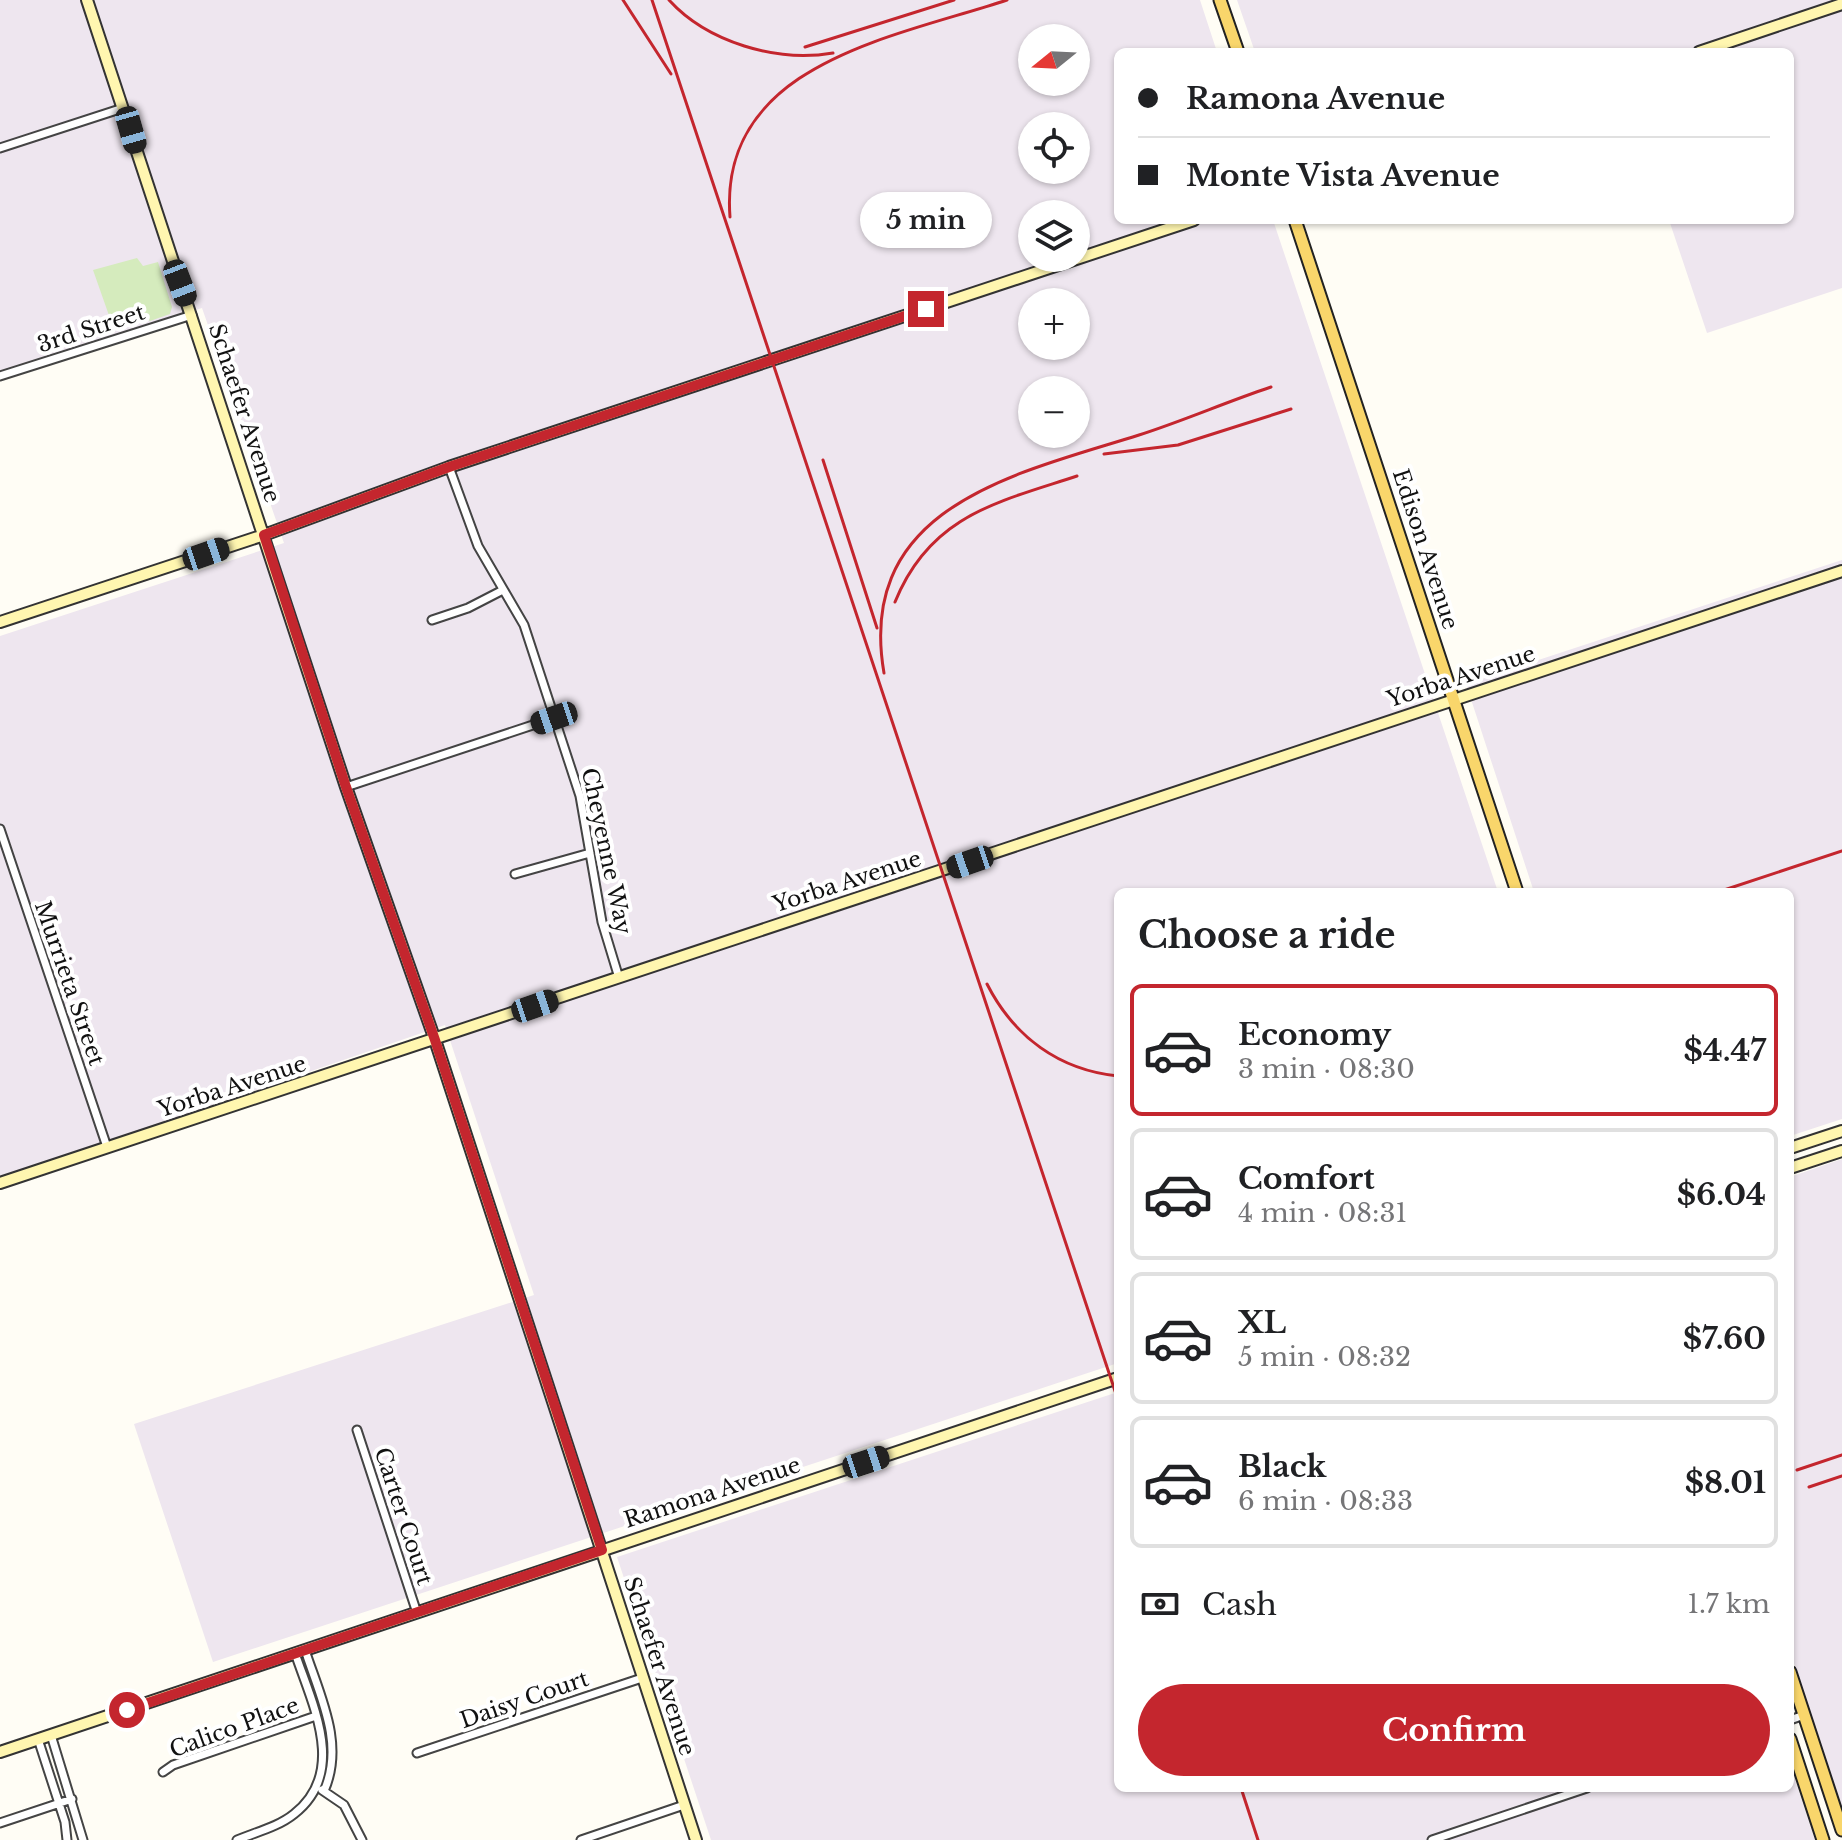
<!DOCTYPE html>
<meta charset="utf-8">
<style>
body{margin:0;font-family:"Libre Baskerville",serif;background:#f6f6f6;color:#202124;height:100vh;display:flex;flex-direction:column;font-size:30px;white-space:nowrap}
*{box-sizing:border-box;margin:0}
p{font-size:26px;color:#757577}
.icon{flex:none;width:44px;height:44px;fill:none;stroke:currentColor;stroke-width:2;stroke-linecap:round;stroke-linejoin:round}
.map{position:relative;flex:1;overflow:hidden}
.panel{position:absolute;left:1114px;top:888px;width:680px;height:904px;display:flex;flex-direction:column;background:#fff;border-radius:12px;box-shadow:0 2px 6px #0004}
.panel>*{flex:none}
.banner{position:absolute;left:1114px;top:48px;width:680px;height:176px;border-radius:12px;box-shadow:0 2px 6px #0004;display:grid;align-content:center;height:176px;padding:0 24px;background:#fff}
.needle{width:52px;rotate:252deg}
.tools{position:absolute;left:1018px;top:24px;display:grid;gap:16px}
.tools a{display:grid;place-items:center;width:72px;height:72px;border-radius:50%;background:#fff;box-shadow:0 2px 6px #0004;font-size:40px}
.end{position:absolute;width:36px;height:36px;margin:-18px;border:10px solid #c4262e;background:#fff;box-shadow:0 0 0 4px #fff}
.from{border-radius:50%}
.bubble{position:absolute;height:56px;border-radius:28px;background:#fff;box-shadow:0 2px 6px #0004;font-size:26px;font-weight:800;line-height:56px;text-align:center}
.car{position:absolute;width:24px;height:48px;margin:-24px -12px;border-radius:10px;box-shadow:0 0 6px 2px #0007;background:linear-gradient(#222 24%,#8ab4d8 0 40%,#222 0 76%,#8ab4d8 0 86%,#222 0)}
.banner b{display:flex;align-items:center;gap:28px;height:76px;font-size:30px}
.banner b+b{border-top:2px solid #e0e0e0}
.banner i{width:20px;height:20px;background:#202124}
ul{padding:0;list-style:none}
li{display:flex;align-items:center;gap:24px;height:132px;margin:0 16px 12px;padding:0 8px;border:4px solid #e0e0e0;border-radius:12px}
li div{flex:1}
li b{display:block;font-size:30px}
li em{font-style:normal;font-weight:800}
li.active{border-color:#c4262e}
li>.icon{width:72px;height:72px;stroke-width:1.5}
h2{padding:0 24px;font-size:36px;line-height:96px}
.pay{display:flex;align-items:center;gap:20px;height:88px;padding:0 24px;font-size:30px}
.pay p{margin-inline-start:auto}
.button{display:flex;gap:16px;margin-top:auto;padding:16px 24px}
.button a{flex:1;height:92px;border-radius:48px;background:#c4262e;color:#fff;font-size:32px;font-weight:800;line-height:92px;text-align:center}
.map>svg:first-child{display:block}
.industrial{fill:#eee6ef;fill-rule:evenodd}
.green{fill:#d5ebbd}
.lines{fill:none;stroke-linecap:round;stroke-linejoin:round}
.street-casing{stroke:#444;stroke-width:11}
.secondary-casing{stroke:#333;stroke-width:14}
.primary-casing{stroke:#222;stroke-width:15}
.street{stroke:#fff;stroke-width:7}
.secondary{stroke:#fff6b0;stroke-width:10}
.primary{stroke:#f9d66b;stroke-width:11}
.rail{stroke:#c4262e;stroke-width:3}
.route{stroke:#c4262e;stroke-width:10}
.labels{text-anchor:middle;stroke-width:8;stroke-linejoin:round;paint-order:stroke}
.street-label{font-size:22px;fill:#111;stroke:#fff}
</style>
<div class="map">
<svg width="1842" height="1840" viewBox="0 0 1842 1840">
<rect width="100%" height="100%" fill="#fffdf5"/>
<path class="industrial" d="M 0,0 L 1200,0 L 1217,52 L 1118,52 L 1118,220 L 1273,220 L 1498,892 L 1118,892 L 1118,1363 L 213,1662 L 134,1424 L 534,1295 L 445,1025 L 0,1178 L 0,636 L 284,543 L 202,308 L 0,372 ZM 1032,38 L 1076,38 L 1076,82 L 1032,82 ZM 1032,126 L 1076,126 L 1076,170 L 1032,170 ZM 1032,214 L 1076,214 L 1076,258 L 1032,258 ZM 1032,302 L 1076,302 L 1076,346 L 1032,346 ZM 1032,390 L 1076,390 L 1076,434 L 1032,434 Z
M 1237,0 L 1842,0 L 1842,288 L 1707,333 L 1669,220 L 1790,220 L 1790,52 L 1255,52 Z
M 1842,560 L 1842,1119 L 1790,1136 L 1790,892 L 1534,892 L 1466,684 Z
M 1842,1159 L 1842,1809 L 1790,1651 L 1790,1177 Z
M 1118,1392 L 1118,1788 L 1790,1788 L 1790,1764 L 1815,1840 L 711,1840 L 617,1557 Z"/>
<path class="green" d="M 137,258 L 143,266 L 158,262 L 172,307 L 170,314 L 150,321 L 141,315 L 112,324 L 93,270 Z"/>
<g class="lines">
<g class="street-casing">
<path id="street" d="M 0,148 L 123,108
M 0,376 L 192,315
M 449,467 L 478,546 L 524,625 L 580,796 L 602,922 L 619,978
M 432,620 L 468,608 L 503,590
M 346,787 L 554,718
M 0,829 L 107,1147
M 515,874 L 590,853
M 357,1430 L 417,1613
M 305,1650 C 320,1696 345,1744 324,1791
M 1790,1720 L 1804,1715
M 51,1735 L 83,1840
M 38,1739 L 65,1822 L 67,1840
M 417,1753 L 642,1678
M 163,1772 L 173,1765 L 316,1716
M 322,1790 L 344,1805 L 362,1840
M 0,1823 L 72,1799
M 237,1840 C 256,1832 278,1827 294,1814 C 348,1772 312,1704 295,1653
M 581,1840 L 684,1805
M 1432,1840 L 1587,1788"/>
</g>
<g class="secondary-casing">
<path id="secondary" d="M 87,0 L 346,787 L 435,1040 L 696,1840
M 1699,52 L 1842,4
M 0,622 L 264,535 L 449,467 L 1194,220
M 1790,1148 L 1842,1131
M 1790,1168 L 1842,1151
M 0,1183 L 1842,571
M 0,1752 L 1118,1378"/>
</g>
<g class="primary-casing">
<path id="primary" d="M 1220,0 L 1238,52
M 1295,220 L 1517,892
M 1790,1672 L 1842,1830
M 1790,1739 L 1823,1840"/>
</g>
<use href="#street" class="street"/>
<use href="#secondary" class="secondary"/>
<use href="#primary" class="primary"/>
<path class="rail" d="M 623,0 L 671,74
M 652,0 L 1118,1400
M 669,0 C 707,42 777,63 833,53
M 805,47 L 954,0
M 730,217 C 718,63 896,37 1007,0
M 1104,454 L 1178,445 L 1291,409
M 823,460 L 877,628
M 895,602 C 930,515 998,502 1077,476
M 884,673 C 855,505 1019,473 1139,435 C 1183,421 1226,402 1271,387
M 1718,892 L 1842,851
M 987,984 C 1014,1037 1059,1070 1118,1076
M 1797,1470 L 1842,1455
M 1809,1487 L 1842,1476
M 1241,1788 L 1258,1840"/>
</g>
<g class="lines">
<path class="route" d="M 127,1710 L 602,1550 L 435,1040 L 346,787 L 264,535 L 449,467 L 926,309"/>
</g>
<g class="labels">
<g class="street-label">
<text transform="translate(91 328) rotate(-18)" y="8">3rd Street</text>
<text transform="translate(245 413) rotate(72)" y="8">Schaefer Avenue</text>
<text transform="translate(1426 549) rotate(72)" y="8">Edison Avenue</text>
<text transform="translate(1461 676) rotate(-18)" y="8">Yorba Avenue</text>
<text transform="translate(607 851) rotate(78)" y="8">Cheyenne Way</text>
<text transform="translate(847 881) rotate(-18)" y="8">Yorba Avenue</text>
<text transform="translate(70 983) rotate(71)" y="8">Murrieta Street</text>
<text transform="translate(232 1086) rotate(-18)" y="8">Yorba Avenue</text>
<text transform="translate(712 1492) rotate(-18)" y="8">Ramona Avenue</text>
<text transform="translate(404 1516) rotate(72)" y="8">Carter Court</text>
<text transform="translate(660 1666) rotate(72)" y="8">Schaefer Avenue</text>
<text transform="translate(524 1699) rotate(-19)" y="8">Daisy Court</text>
<text transform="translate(234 1727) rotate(-20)" y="8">Calico Place</text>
</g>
</g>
</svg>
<div class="tools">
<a><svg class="needle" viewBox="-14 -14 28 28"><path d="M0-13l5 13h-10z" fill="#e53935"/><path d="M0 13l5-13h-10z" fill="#757577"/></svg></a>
<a><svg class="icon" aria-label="locate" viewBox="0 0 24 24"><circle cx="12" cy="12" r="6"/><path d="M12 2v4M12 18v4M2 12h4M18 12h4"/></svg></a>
<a><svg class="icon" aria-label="layers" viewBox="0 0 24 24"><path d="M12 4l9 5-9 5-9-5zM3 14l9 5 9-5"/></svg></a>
<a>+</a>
<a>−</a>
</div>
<i class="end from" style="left:127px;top:1710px"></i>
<i class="end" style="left:926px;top:309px"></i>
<div class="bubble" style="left:860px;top:192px;width:132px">5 min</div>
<i class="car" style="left:131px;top:130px;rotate:164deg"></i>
<i class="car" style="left:180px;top:283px;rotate:159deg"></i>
<i class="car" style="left:206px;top:554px;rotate:71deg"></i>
<i class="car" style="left:554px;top:718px;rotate:251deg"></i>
<i class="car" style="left:970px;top:862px;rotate:251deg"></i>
<i class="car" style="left:535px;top:1006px;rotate:71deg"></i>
<i class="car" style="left:866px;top:1462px;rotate:72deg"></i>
<div class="banner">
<b><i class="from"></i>Ramona Avenue</b>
<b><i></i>Monte Vista Avenue</b>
</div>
<section class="panel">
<h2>Choose a ride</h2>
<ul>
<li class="active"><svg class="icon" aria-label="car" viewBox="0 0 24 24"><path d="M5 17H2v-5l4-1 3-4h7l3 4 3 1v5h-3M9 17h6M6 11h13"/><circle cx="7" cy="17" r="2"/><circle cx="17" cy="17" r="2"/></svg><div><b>Economy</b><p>3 min · 08:30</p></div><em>$4.47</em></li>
<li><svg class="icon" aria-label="car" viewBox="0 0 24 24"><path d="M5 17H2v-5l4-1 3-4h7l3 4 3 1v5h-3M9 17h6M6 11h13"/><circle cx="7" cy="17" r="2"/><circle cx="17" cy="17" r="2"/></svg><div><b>Comfort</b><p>4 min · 08:31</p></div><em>$6.04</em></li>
<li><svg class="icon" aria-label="car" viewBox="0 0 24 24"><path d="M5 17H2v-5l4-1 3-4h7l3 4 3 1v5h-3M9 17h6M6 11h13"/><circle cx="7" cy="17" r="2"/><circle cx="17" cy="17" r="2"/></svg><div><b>XL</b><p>5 min · 08:32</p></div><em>$7.60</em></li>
<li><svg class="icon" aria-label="car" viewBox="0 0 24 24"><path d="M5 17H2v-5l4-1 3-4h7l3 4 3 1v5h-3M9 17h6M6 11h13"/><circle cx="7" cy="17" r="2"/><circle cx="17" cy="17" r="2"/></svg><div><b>Black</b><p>6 min · 08:33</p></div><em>$8.01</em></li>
</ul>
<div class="pay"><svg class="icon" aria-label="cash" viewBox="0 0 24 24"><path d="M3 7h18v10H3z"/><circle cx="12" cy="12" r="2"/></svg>Cash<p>1.7 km</p></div>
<div class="button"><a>Confirm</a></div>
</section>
</div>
